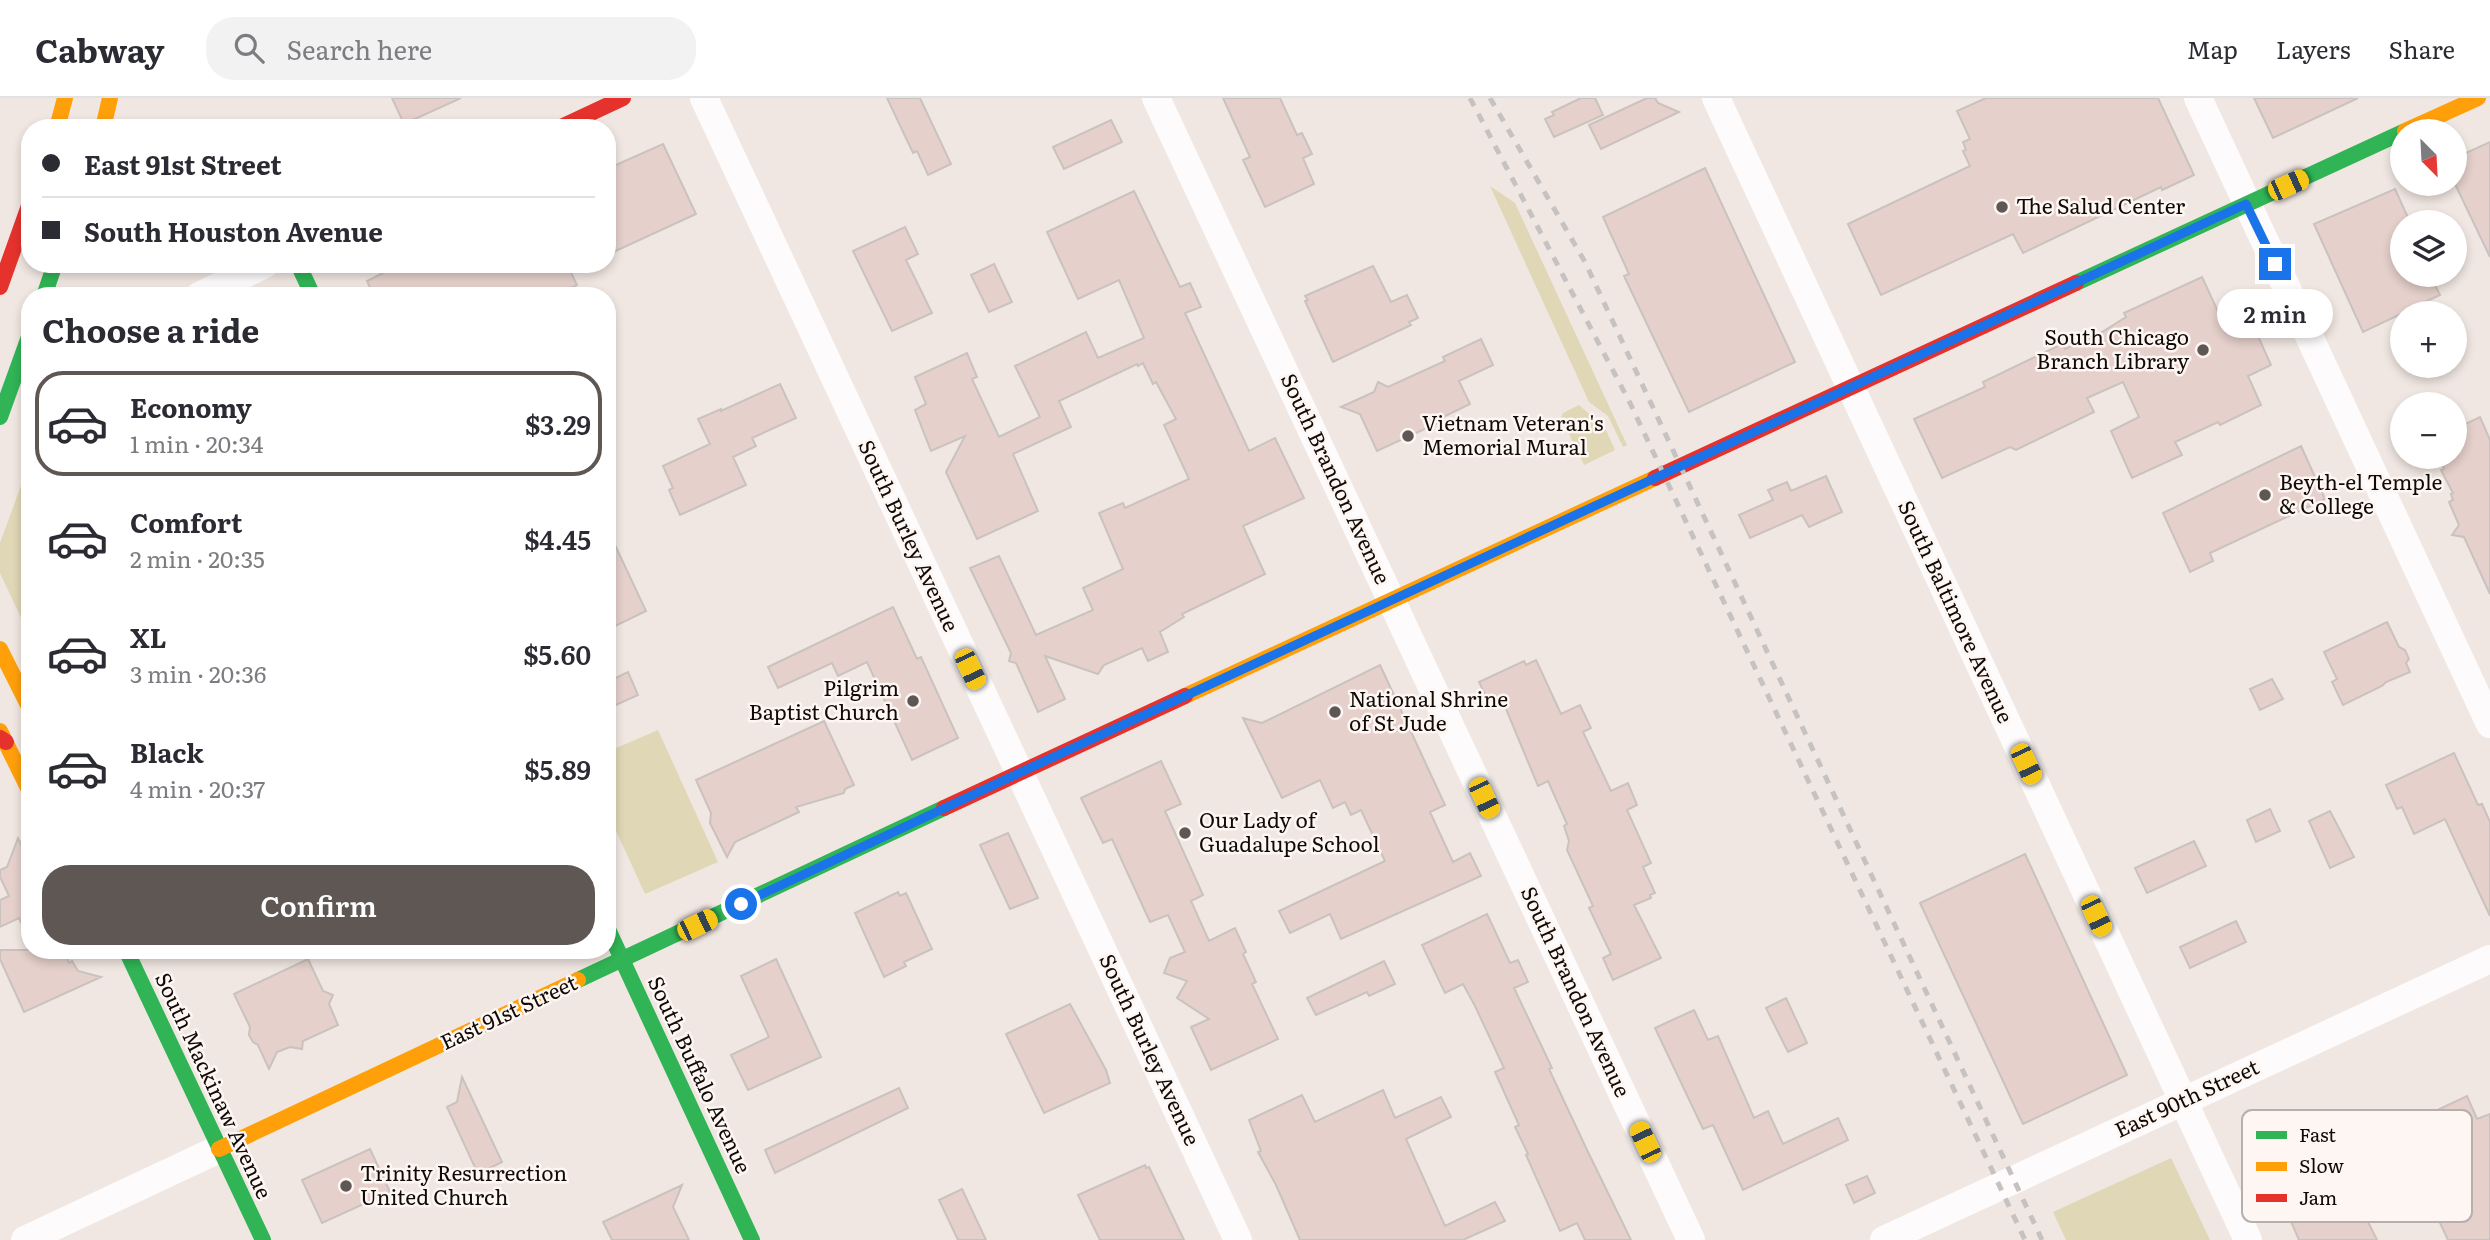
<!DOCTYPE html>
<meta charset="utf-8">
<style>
body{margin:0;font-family:Literata,serif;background:#f2f2f3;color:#2b2b33;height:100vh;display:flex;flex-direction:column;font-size:26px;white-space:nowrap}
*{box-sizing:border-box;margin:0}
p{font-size:23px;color:#7c7c81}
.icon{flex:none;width:38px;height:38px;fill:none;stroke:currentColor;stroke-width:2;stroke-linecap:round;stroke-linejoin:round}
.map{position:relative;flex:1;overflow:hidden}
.drawer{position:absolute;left:21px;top:189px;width:595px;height:672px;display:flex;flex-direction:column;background:#fff;border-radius:28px;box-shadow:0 4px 10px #0003}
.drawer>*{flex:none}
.guide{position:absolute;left:21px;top:21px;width:595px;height:154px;border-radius:28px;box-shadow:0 4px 10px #0003;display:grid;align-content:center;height:154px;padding:0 21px;background:#fff}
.needle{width:46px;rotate:156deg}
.tools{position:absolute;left:2390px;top:21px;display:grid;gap:14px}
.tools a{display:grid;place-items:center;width:77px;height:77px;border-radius:50%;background:#fff;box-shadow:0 4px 10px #0003;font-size:35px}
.end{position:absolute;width:32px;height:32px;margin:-16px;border:9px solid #1a73e8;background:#fff;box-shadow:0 0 0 4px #fff}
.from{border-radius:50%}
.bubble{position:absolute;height:49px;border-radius:24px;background:#fff;box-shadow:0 4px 10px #0003;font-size:23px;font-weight:600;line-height:49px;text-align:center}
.car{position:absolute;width:21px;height:42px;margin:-21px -10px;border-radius:9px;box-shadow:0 0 5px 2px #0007;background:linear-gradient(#f5c518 24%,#345 0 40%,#f5c518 0 76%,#345 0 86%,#f5c518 0)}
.guide b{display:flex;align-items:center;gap:24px;height:66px;font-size:26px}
.guide b+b{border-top:2px solid #e1e1e2}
.guide i{width:18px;height:18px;background:#2b2b33}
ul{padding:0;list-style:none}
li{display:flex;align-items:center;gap:21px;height:105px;margin:0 14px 10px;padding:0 7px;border:4px solid transparent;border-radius:28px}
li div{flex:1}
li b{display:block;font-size:26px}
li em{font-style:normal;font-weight:600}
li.selected{border-color:#5f5754}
li>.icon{width:63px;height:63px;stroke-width:1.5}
h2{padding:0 21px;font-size:32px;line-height:84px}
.button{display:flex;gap:14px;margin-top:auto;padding:14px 21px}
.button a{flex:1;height:80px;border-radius:28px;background:#5f5754;color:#fff;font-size:28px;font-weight:600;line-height:80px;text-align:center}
header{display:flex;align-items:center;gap:42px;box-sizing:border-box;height:98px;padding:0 35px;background:#fff;border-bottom:2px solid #e1e1e2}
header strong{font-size:33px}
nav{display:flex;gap:38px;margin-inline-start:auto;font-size:24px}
.search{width:490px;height:63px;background:#f2f2f3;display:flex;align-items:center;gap:18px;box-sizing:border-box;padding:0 24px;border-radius:28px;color:#7c7c81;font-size:26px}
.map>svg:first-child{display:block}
.green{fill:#dfd7b5}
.building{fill:#e5d0cb;stroke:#cac2bf;stroke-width:2}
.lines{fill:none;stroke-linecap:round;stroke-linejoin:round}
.street{stroke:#fdfbfb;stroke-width:28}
.fast{stroke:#30b455;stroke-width:16}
.slow{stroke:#ff9f0a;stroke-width:16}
.jam{stroke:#e5322d;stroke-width:16}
.rail{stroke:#c5c2c1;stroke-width:5;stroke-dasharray:9 9;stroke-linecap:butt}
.route{stroke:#1a73e8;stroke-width:9}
.poi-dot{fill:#5f5754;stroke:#fdf6f2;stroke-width:2.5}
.labels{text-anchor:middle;stroke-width:5;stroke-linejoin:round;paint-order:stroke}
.poi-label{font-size:21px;fill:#100a07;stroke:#fdf6f2;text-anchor:start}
.street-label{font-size:21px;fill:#100a07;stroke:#fdf6f2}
.key{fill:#fdf6f2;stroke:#b6afac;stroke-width:2}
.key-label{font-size:19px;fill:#100a07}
</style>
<header>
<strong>Cabway</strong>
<div class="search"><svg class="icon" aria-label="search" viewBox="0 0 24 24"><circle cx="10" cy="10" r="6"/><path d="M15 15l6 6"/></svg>Search here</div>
<nav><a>Map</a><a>Layers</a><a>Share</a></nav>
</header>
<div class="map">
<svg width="2490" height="1142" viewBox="0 0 2490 1142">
<rect width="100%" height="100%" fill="#f1e7e2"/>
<path class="green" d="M 1490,88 L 1515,105 L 1627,347 L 1623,349 L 1608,318 L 1589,304 Z
M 1579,307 L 1605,330 L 1615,352 L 1584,367 L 1561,319 L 1563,315 Z
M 30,363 L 30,539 L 0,475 L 0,445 Z
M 658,632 L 718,764 L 645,796 L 607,713 L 607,654 Z
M 2171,1060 L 2210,1142 L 2066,1142 L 2053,1114 Z"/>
<path class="building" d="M 392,0 L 461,0 L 404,26 Z
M 887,0 L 920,0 L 951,66 L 928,77 L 917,53 L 913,55 Z
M 1223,0 L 1280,0 L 1297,37 L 1302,35 L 1312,56 L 1303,60 L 1314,86 L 1265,109 L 1243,62 L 1250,59 Z
M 1581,0 L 1595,0 L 1603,17 L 1554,39 L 1545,21 L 1554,17 L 1552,14 Z
M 1647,0 L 1655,0 L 1658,5 L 1679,14 L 1601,51 L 1589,27 Z
M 1986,0 L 2158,0 L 2194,77 L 2162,92 L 2161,89 L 2023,155 L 2013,136 L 1881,197 L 1848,126 L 1970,68 L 1963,53 L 1966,52 L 1963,44 L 1970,41 L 1957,13 Z
M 2254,0 L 2358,0 L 2273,40 Z
M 1111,22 L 1122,44 L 1064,71 L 1053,49 Z
M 2490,44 L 2490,159 L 2455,86 L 2455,60 Z
M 663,46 L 696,116 L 607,157 L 607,71 Z
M 1705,70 L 1795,264 L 1689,314 L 1624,178 L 1629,176 L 1603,119 Z
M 2395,91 L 2410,124 L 2403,124 L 2403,177 L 2430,177 L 2440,197 L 2416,208 L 2420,215 L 2403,215 L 2363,234 L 2314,126 Z
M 1134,93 L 1180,189 L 1190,185 L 1201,209 L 1185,215 L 1249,353 L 1275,340 L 1304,400 L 1243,428 L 1265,476 L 1182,516 L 1184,519 L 1160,534 L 1168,554 L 1148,563 L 1142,550 L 1104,567 L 1098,576 L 1045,558 L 1065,601 L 1038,614 L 1016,565 L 1009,563 L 1011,555 L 970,470 L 999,458 L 1036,537 L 1093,512 L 1083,490 L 1123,471 L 1099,415 L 1123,405 L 1125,410 L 1189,381 L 1164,327 L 1176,321 L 1156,284 L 1153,286 L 1143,265 L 1138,268 L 1137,266 L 1059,303 L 1071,329 L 1013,356 L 1038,413 L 977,441 L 946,374 L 965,338 L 931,353 L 915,312 L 926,306 L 915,279 L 967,255 L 977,279 L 972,281 L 999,339 L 1040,319 L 1015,268 L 1086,234 L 1098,260 L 1144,240 L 1119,182 L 1078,201 L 1047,134 Z
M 905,129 L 918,156 L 906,162 L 932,215 L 892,233 L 853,153 Z
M 401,166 L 567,166 L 577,187 L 554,198 L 374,198 L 367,183 Z
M 994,166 L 1012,204 L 989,214 L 971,177 Z
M 1373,168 L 1391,204 L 1407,197 L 1418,220 L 1409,224 L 1411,227 L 1333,264 L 1305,203 L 1308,202 L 1305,198 Z
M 2202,179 L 2220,218 L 2227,216 L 2237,237 L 2254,229 L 2271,267 L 2248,278 L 2261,307 L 2220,327 L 2218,324 L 2175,344 L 2182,357 L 2132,380 L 2111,333 L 2139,319 L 2123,284 L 2087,300 L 2094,314 L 2016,352 L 2010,349 L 1942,380 L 1914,321 L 1985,289 L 1983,284 L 2062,246 L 2065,251 L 2102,234 L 2126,219 L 2124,215 Z
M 1481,241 L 1493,267 L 1459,283 L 1470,306 L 1439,321 L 1440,324 L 1377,353 L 1360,316 L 1341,309 L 1374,294 L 1378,284 L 1388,289 L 1445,263 L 1443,259 Z
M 780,286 L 796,320 L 752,340 L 756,348 L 733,359 L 746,387 L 680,417 L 669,392 L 673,390 L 663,368 L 710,346 L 698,321 L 721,311 L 721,313 Z
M 2480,319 L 2490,342 L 2490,496 L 2464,439 L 2452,437 L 2459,427 L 2449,404 L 2453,402 L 2451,396 L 2453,395 L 2441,372 L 2444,371 L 2439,359 L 2455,359 L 2455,331 Z
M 2301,348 L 2325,401 L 2210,455 L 2213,463 L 2190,474 L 2163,415 Z
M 1826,378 L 1842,414 L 1809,429 L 1802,417 L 1750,440 L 1739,417 L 1773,402 L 1768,392 L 1787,384 L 1791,393 Z
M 607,430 L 646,513 L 607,532 Z
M 893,509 L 917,561 L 921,559 L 958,640 L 912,662 L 867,564 L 838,578 L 832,565 L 778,590 L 768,569 Z
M 2387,524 L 2399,549 L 2405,552 L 2409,561 L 2406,565 L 2410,574 L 2386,584 L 2382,588 L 2343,607 L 2332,584 L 2337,581 L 2324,554 Z
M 1536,562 L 1561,616 L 1580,607 L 1591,630 L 1583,634 L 1611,693 L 1628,685 L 1637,707 L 1627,712 L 1651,765 L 1643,769 L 1655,795 L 1650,797 L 1651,800 L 1634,807 L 1661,860 L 1613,882 L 1603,860 L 1611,856 L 1589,810 L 1593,808 L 1567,752 L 1569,743 L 1564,728 L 1567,726 L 1548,683 L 1538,688 L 1504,606 L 1492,611 L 1479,584 L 1524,563 L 1526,567 Z
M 1380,567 L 1445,707 L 1430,714 L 1453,764 L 1470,755 L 1481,778 L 1341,841 L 1330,816 L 1290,835 L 1279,813 L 1385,763 L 1361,712 L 1351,717 L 1345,704 L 1333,710 L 1320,682 L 1282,700 L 1243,620 L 1262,625 Z
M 628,574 L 638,597 L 607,611 L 607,584 Z
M 2272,581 L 2283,601 L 2260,612 L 2250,591 Z
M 824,623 L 854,687 L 845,691 L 844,695 L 796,709 L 799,714 L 735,744 L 727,759 L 710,725 L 711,715 L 696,682 Z
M 2454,655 L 2478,707 L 2482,706 L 2490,724 L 2490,818 L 2445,721 L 2414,736 L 2402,709 L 2397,711 L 2386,687 Z
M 1161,663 L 1181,706 L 1165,713 L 1203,797 L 1191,803 L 1209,843 L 1235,830 L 1246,854 L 1243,856 L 1256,884 L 1252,886 L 1278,941 L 1211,972 L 1191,929 L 1209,921 L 1177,900 L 1187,883 L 1164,875 L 1170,860 L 1185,854 L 1168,817 L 1150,824 L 1112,741 L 1103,745 L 1081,700 Z
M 2270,711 L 2280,733 L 2256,744 L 2247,722 Z
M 2330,713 L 2354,759 L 2330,770 L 2309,723 Z
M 1008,735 L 1038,800 L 1010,811 L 980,747 Z
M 18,740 L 30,766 L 30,843 L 19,820 L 0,829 L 0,802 L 9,798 L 0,779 L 0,772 L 7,769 Z
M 2194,743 L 2206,768 L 2147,795 L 2135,770 Z
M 2025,756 L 2127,977 L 2023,1026 L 1920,805 Z
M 898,794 L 900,798 L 906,795 L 932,851 L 904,864 L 906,868 L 884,879 L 855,815 Z
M 1487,816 L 1510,865 L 1518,862 L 1528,884 L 1514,890 L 1552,970 L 1549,971 L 1588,1054 L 1631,1142 L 1585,1142 L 1577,1125 L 1560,1133 L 1526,1057 L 1528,1056 L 1515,1029 L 1519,1027 L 1495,974 L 1504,970 L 1475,908 L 1463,886 L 1445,895 L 1422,847 Z
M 2236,823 L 2246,844 L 2190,870 L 2180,849 Z
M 0,852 L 64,852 L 69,865 L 72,863 L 78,873 L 101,879 L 24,914 L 0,861 Z
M 308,861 L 323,893 L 333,897 L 329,906 L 338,927 L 303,943 L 302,951 L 290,949 L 277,954 L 269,971 L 258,947 L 253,944 L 249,937 L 250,929 L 234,896 Z
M 776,861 L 821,959 L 748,992 L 731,957 L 769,939 L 741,878 Z
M 1384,863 L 1395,886 L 1369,898 L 1367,894 L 1316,917 L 1307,900 Z
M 1786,900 L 1807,945 L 1788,954 L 1766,910 Z
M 1070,906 L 1106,972 L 1110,985 L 1044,1015 L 1006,936 Z
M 1694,912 L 1708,942 L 1718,938 L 1754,1020 L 1768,1013 L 1783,1046 L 1838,1020 L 1848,1042 L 1743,1092 L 1713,1027 L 1703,1031 L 1655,930 Z
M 462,979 L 502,1064 L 478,1076 L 447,1009 L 457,1004 Z
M 899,990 L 908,1010 L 775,1075 L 765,1052 Z
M 1383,992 L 1395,1020 L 1441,999 L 1451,1019 L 1406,1041 L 1445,1128 L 1495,1104 L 1505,1123 L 1463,1142 L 1300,1142 L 1276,1087 L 1258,1054 L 1261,1053 L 1249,1022 L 1302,997 L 1315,1024 Z
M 2467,998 L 2477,1021 L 2490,1016 L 2490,1142 L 2448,1142 L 2418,1078 L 2416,1078 L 2392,1030 L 2413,1020 L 2414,1023 Z
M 370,1051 L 390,1094 L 322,1125 L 302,1082 Z
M 2341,1053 L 2350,1072 L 2344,1075 L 2377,1142 L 2299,1142 L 2274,1084 Z
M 1145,1067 L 1146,1070 L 1149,1069 L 1184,1142 L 1100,1142 L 1078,1097 Z
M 1867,1078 L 1875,1095 L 1854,1105 L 1846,1087 Z
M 682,1087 L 673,1109 L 689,1142 L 612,1142 L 603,1124 Z
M 962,1091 L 986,1142 L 958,1142 L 939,1102 Z"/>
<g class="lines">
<path class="street" d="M 704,0 L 1238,1142
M 1156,0 L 1691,1142
M 1716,0 L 2248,1142
M 2198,0 L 2490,626
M 199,198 L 265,166
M 25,1142 L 219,1051
M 1884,1142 L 2490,861"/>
<path class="fast" d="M 298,166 L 313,198
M 2076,185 L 2403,34
M 44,198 L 55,166
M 0,319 L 30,236
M 607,829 L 752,1142
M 126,852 L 263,1142
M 578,882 L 944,710"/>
<path class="slow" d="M 57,30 L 65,0
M 103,30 L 110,0
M 2405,33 L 2478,0
M 0,551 L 30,611
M 1185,598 L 1655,380
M 0,633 L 30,694
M 219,1051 L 578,882"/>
<path class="jam" d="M 559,30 L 623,0
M 0,189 L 30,105
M 1655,380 L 2076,185
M 0,640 L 6,644
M 944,710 L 1185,598"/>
<path class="rail" d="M 1470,0 L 1630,305 L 2025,1142
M 1490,0 L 1585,164 L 2042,1142"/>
</g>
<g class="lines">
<path class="route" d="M 741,806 L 1019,675 L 2246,106 L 2275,166"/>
</g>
<g class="poi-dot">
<circle cx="2002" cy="109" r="7"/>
<circle cx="2203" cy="252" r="7"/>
<circle cx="1408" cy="338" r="7"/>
<circle cx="2265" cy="397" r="7"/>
<circle cx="913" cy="603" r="7"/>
<circle cx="1335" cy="614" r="7"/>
<circle cx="1185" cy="735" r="7"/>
<circle cx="346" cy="1088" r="7"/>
</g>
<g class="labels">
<g class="poi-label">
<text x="2016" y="116">The Salud Center</text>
<text x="2189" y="247" text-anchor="end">South Chicago<tspan x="2189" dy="24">Branch Library</tspan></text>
<text x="1422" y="333">Vietnam Veteran's<tspan x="1422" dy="24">Memorial Mural</tspan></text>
<text x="2279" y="392">Beyth-el Temple<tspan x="2279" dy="24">&amp; College</tspan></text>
<text x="899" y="598" text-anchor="end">Pilgrim<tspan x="899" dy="24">Baptist Church</tspan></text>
<text x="1349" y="609">National Shrine<tspan x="1349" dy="24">of St Jude</tspan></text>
<text x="1199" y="730">Our Lady of<tspan x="1199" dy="24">Guadalupe School</tspan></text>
<text x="360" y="1083">Trinity Resurrection<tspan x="360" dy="24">United Church</tspan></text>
</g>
<g class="street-label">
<text transform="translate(1335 381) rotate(65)" y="7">South Brandon Avenue</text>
<text transform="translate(908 438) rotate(65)" y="7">South Burley Avenue</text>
<text transform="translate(1955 514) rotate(65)" y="7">South Baltimore Avenue</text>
<text transform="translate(1575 894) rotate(65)" y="7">South Brandon Avenue</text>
<text transform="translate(509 915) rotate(-25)" y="7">East 91st Street</text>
<text transform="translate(1149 952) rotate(65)" y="7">South Burley Avenue</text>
<text transform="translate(699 977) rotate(65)" y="7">South Buffalo Avenue</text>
<text transform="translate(213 988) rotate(65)" y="7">South Mackinaw Avenue</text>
<text transform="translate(2187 1001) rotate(-25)" y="7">East 90th Street</text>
</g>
</g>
<rect x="2242" y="1012" width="230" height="112" rx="10" class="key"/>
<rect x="2256" y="1033" width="31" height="8" fill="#30b455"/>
<rect x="2256" y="1064" width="31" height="9" fill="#ff9f0a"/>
<rect x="2256" y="1096" width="31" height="8" fill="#e5322d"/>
<g class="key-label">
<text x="2299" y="1044">Fast</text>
<text x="2299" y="1075">Slow</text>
<text x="2299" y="1107">Jam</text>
</g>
</svg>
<div class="tools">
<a><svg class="needle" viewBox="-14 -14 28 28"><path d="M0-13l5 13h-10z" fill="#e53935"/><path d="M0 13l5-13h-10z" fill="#7c7c81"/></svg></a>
<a><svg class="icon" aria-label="layers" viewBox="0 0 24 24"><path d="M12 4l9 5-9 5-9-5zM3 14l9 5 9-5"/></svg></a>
<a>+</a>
<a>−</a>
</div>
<i class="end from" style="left:741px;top:806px"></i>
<i class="end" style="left:2275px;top:166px"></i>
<div class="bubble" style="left:2217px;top:191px;width:116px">2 min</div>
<i class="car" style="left:2288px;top:87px;rotate:66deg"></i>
<i class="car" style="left:970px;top:571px;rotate:155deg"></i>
<i class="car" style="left:2026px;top:666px;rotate:155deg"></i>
<i class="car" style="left:1484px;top:700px;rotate:155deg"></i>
<i class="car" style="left:2096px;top:818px;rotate:155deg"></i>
<i class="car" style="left:697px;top:827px;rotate:64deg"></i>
<i class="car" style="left:1645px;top:1044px;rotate:335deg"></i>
<div class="guide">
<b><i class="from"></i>East 91st Street</b>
<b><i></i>South Houston Avenue</b>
</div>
<section class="drawer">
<h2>Choose a ride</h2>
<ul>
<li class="selected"><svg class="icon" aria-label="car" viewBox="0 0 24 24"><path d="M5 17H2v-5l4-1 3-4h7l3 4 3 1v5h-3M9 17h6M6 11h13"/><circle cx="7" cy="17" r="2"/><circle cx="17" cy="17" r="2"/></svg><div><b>Economy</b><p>1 min · 20:34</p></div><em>$3.29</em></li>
<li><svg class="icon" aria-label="car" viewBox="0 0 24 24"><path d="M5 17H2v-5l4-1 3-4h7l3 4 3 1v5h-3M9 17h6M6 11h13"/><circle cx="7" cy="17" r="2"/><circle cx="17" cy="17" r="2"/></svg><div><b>Comfort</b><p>2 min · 20:35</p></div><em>$4.45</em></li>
<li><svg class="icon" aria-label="car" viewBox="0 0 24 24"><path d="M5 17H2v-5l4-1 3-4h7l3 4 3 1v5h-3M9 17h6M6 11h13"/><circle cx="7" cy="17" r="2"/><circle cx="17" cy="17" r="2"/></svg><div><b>XL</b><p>3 min · 20:36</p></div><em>$5.60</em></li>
<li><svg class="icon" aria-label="car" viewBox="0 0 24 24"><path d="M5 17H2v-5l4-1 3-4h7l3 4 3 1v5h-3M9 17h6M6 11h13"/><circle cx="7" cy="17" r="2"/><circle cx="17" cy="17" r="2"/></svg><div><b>Black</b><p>4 min · 20:37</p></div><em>$5.89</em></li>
</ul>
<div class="button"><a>Confirm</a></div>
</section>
</div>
